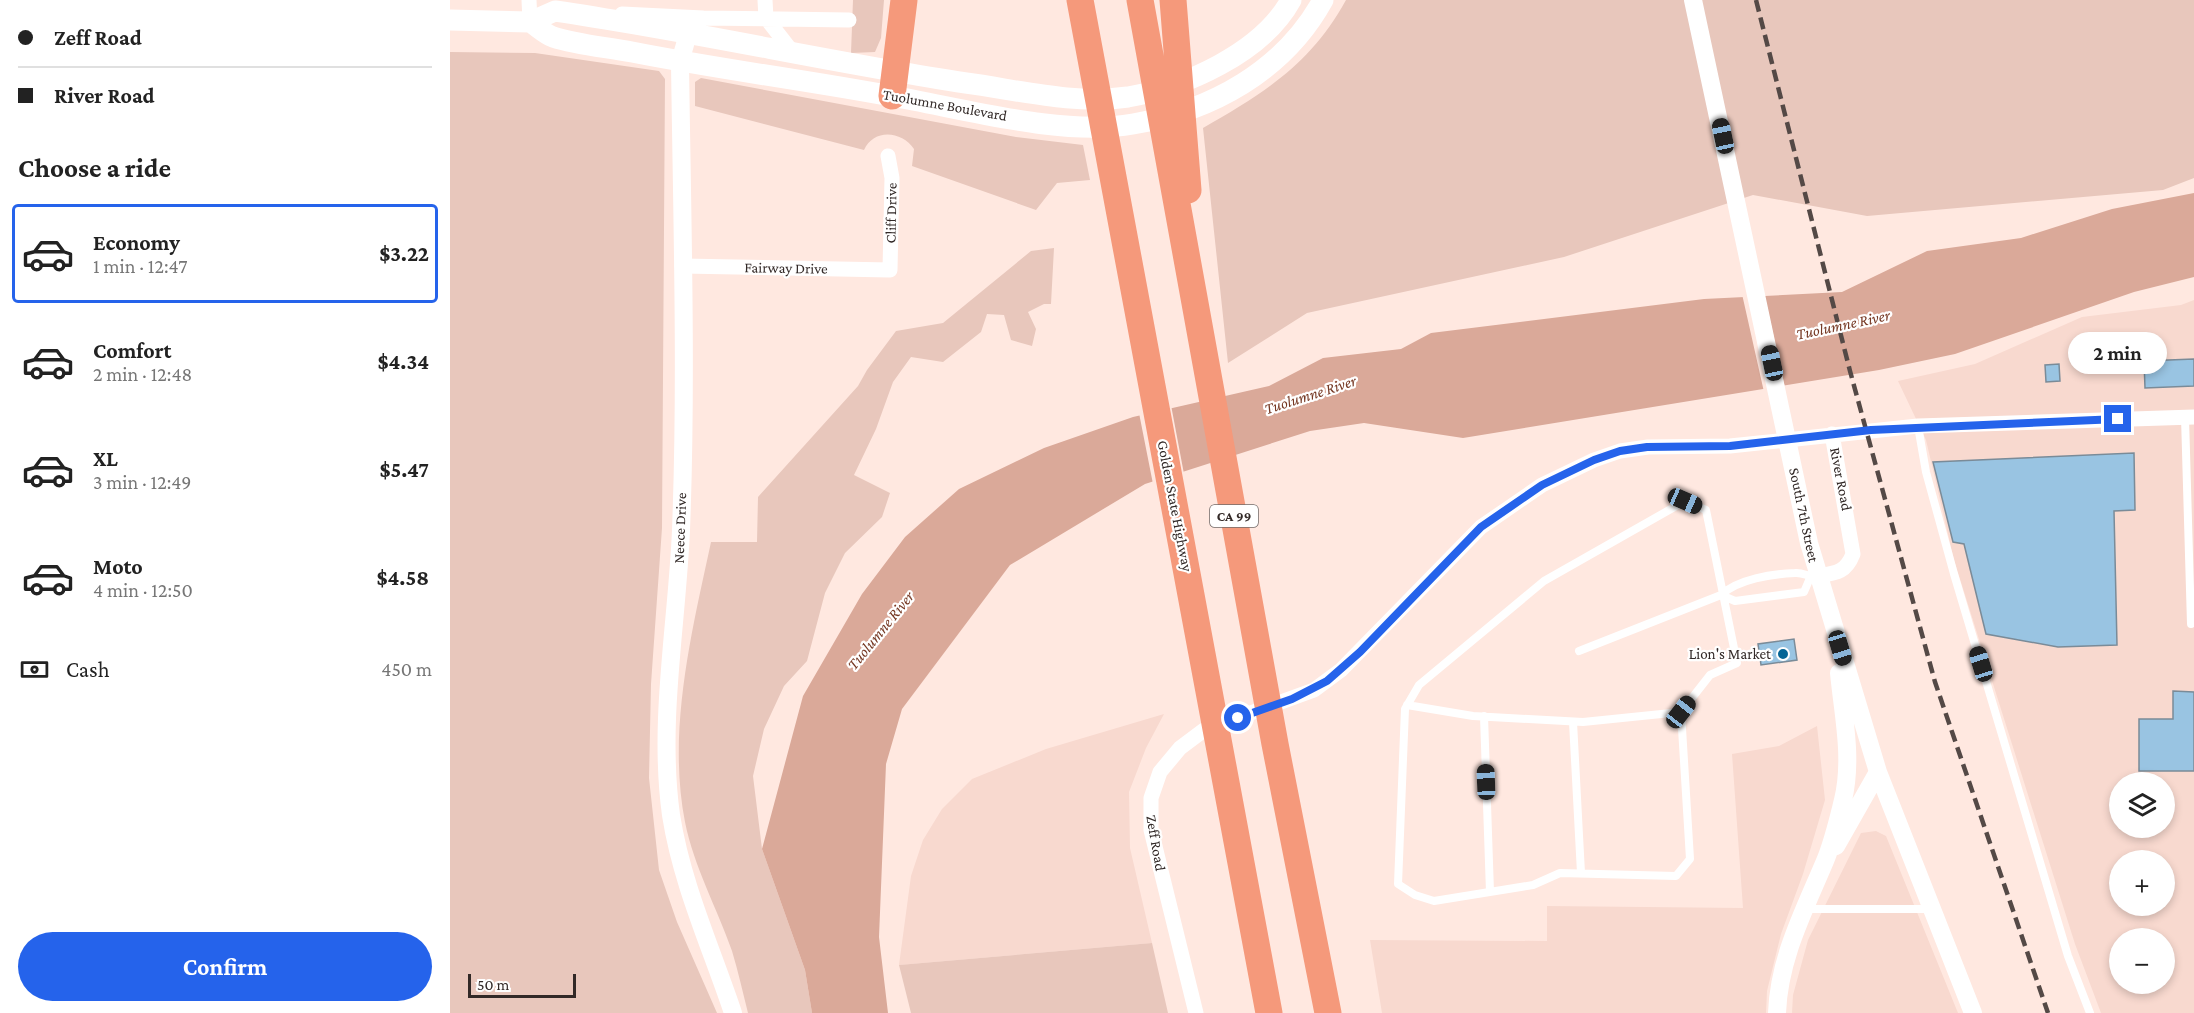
<!DOCTYPE html>
<meta charset="utf-8">
<style>
body{margin:0;font-family:"Crimson Pro",serif;background:#f2f2f2;color:#222;height:100vh;display:flex;flex-direction:column;font-size:22px;white-space:nowrap}
*{box-sizing:border-box;margin:0}
p{font-size:20px;color:#767676}
.icon{flex:none;width:33px;height:33px;fill:none;stroke:currentColor;stroke-width:2;stroke-linecap:round;stroke-linejoin:round}
.map{position:relative;flex:1;overflow:hidden}
.panel{display:flex;flex-direction:column;background:#fff;width:450px}
.panel>*{flex:none}
.hud{display:grid;align-content:center;height:132px;padding:0 18px;background:#fff}
.controls{position:absolute;left:1659px;top:772px;display:grid;gap:12px}
.controls a{display:grid;place-items:center;width:66px;height:66px;border-radius:50%;background:#fff;box-shadow:0 3px 9px #0003;font-size:30px}
.scale{position:absolute;left:18px;bottom:15px;width:108px;box-sizing:border-box;padding-left:6px;border:3px solid #322927;border-top:0;font-size:16px;line-height:21px;white-space:nowrap;color:#322927;-webkit-text-stroke:4px #fff;paint-order:stroke}
.end{position:absolute;width:27px;height:27px;margin:-14px;border:8px solid #2563eb;background:#fff;box-shadow:0 0 0 3px #fff}
.from{border-radius:50%}
.bubble{position:absolute;height:42px;border-radius:21px;background:#fff;box-shadow:0 3px 9px #0003;font-size:20px;font-weight:700;line-height:42px;text-align:center}
.car{position:absolute;width:18px;height:36px;margin:-18px -9px;border-radius:8px;box-shadow:0 0 4px 2px #0007;background:linear-gradient(#222 24%,#8ab4d8 0 40%,#222 0 76%,#8ab4d8 0 86%,#222 0)}
.hud b{display:flex;align-items:center;gap:21px;height:57px;font-size:22px}
.hud b+b{border-top:2px solid #e0e0e0}
.hud i{width:15px;height:15px;background:#222}
ul{padding:0;list-style:none}
li{display:flex;align-items:center;gap:18px;height:99px;margin:0 12px 9px;padding:0 6px;border:3px solid transparent;border-radius:6px}
li div{flex:1}
li b{display:block;font-size:22px}
li em{font-style:normal;font-weight:700}
li.on{border-color:#2563eb}
li>.icon{width:54px;height:54px;stroke-width:1.5}
h2{padding:0 18px;font-size:27px;line-height:72px}
.pay{display:flex;align-items:center;gap:15px;height:66px;padding:0 18px;font-size:22px}
.pay p{margin-inline-start:auto}
.cta{display:flex;gap:12px;margin-top:auto;padding:12px 18px}
.cta a{flex:1;height:69px;border-radius:36px;background:#2563eb;color:#fff;font-size:24px;font-weight:700;line-height:69px;text-align:center}
main{display:flex;flex:1;min-height:0}
.map>svg:first-child{display:block}
.built{fill:#f8d9cf;fill-rule:evenodd}
.green{fill:#e8c7bc}
.water{fill:#daa999}
.pier{fill:#ffe8e0}
.building{fill:#99c4e2;stroke:#7a8b98;stroke-width:1.5}
.lines{fill:none;stroke-linecap:round;stroke-linejoin:round}
.service{stroke:#fff;stroke-width:8}
.minor{stroke:#fff;stroke-width:15}
.tertiary{stroke:#fff;stroke-width:18}
.secondary{stroke:#fff;stroke-width:21}
.motorway{stroke:#f5997b;stroke-width:27}
.rail{stroke:#544946;stroke-width:4.5;stroke-dasharray:12 6;stroke-linecap:butt}
.route{stroke:#2563eb;stroke-width:8}
.poi-dot{fill:#056595;stroke:#fff;stroke-width:2}
.labels{text-anchor:middle;stroke-width:4.5;stroke-linejoin:round;paint-order:stroke}
.shield{fill:#fff;stroke:#706968;stroke-width:1.5}
.shield-label{font-size:14px;font-weight:bold;fill:#322927}
.street-label{font-size:15px;fill:#322927;stroke:#fff}
.poi-label{font-size:15px;fill:#322927;stroke:#fff;text-anchor:end}
.water-label{font-size:16px;font-style:italic;fill:#753722;stroke:#fff}
</style>
<main>
<section class="panel">
<div class="hud">
<b><i class="from"></i>Zeff Road</b>
<b><i></i>River Road</b>
</div>
<h2>Choose a ride</h2>
<ul>
<li class="on"><svg class="icon" aria-label="car" viewBox="0 0 24 24"><path d="M5 17H2v-5l4-1 3-4h7l3 4 3 1v5h-3M9 17h6M6 11h13"/><circle cx="7" cy="17" r="2"/><circle cx="17" cy="17" r="2"/></svg><div><b>Economy</b><p>1 min · 12:47</p></div><em>$3.22</em></li>
<li><svg class="icon" aria-label="car" viewBox="0 0 24 24"><path d="M5 17H2v-5l4-1 3-4h7l3 4 3 1v5h-3M9 17h6M6 11h13"/><circle cx="7" cy="17" r="2"/><circle cx="17" cy="17" r="2"/></svg><div><b>Comfort</b><p>2 min · 12:48</p></div><em>$4.34</em></li>
<li><svg class="icon" aria-label="car" viewBox="0 0 24 24"><path d="M5 17H2v-5l4-1 3-4h7l3 4 3 1v5h-3M9 17h6M6 11h13"/><circle cx="7" cy="17" r="2"/><circle cx="17" cy="17" r="2"/></svg><div><b>XL</b><p>3 min · 12:49</p></div><em>$5.47</em></li>
<li><svg class="icon" aria-label="car" viewBox="0 0 24 24"><path d="M5 17H2v-5l4-1 3-4h7l3 4 3 1v5h-3M9 17h6M6 11h13"/><circle cx="7" cy="17" r="2"/><circle cx="17" cy="17" r="2"/></svg><div><b>Moto</b><p>4 min · 12:50</p></div><em>$4.58</em></li>
</ul>
<div class="pay"><svg class="icon" aria-label="cash" viewBox="0 0 24 24"><path d="M3 7h18v10H3z"/><circle cx="12" cy="12" r="2"/></svg>Cash<p>450 m</p></div>
<div class="cta"><a>Confirm</a></div>
</section>
<div class="map">
<svg width="1744" height="1013" viewBox="0 0 1744 1013">
<rect width="100%" height="100%" fill="#ffe8e0"/>
<path class="built" d="M 1744,300 L 1744,1013 L 1651,1013 L 1625,944 L 1504,560 L 1476,440 L 1448,381 L 1525,364 L 1632,317 L 1731,305 ZM 1670,783 L 1714,783 L 1714,828 L 1670,828 ZM 1670,861 L 1714,861 L 1714,906 L 1670,906 ZM 1670,939 L 1714,939 L 1714,984 L 1670,984 Z
M 714,714 L 696,748 L 679,792 L 680,848 L 702,943 L 449,965 L 461,876 L 473,840 L 492,809 L 522,779 L 596,749 Z
M 1367,726 L 1375,800 L 1353,874 L 1331,934 L 1317,991 L 1316,1013 L 932,1013 L 920,940 L 1097,941 L 1097,906 L 1293,908 L 1282,754 L 1329,746 Z
M 1426,831 L 1436,836 L 1508,1013 L 1342,1013 L 1343,995 L 1358,940 L 1411,833 Z"/>
<path class="green" d="M 403,0 L 434,0 L 431,38 L 425,52 L 401,53 Z
M 896,0 L 1744,0 L 1744,178 L 1713,190 L 1417,216 L 1303,195 L 1114,257 L 857,313 L 778,363 L 753,128 C 814,93 861,64 896,0 Z
M 0,52 L 85,53 L 209,71 L 215,79 L 212,528 L 201,684 L 199,778 L 209,870 L 227,922 L 267,1013 L 0,1013 Z
M 251,78 L 566,137 L 633,145 L 640,180 L 607,183 L 586,210 L 462,166 L 464,149 C 452,131 424,128 414,150 L 245,106 L 245,82 Z
M 604,248 L 601,304 L 594,304 L 578,312 L 586,329 L 582,346 L 561,340 L 554,315 L 537,314 L 531,332 L 493,362 L 461,357 L 443,382 L 426,429 L 404,475 L 440,493 L 432,517 L 395,553 L 375,593 L 357,661 L 334,686 L 314,729 L 303,776 L 312,849 L 355,970 L 362,1013 L 298,1013 C 293,993 288,971 282,951 C 267,908 244,867 235,822 C 217,730 242,631 261,542 L 307,542 L 308,497 L 408,386 L 417,370 L 446,331 L 493,323 L 581,251 Z
M 702,943 L 718,1013 L 461,1013 L 449,965 Z"/>
<path class="water" d="M 1744,193 L 1744,277 L 1684,292 L 1505,354 L 1429,370 L 1013,438 L 914,423 L 860,431 L 695,484 L 560,565 L 452,709 L 436,764 L 429,937 L 438,1013 L 362,1013 L 355,970 L 312,849 L 353,696 L 412,594 L 455,537 L 509,489 L 594,448 L 683,417 L 819,386 L 873,358 L 951,349 L 981,333 L 1254,299 L 1392,292 L 1477,251 L 1571,238 L 1662,209 Z"/>
<path class="pier" d="M 1314,293 L 1335,388 L 1314,392 L 1292,294 Z
M 721,405 L 734,474 L 703,484 L 689,413 Z"/>
<path class="building" d="M 1744,359 L 1744,386 L 1695,388 L 1694,361 Z
M 1609,364 L 1610,381 L 1596,382 L 1595,365 Z
M 1684,453 L 1685,510 L 1664,511 L 1667,645 L 1608,647 L 1536,634 L 1514,544 L 1503,542 L 1483,462 Z
M 1344,639 L 1347,660 L 1311,665 L 1308,644 Z
M 1723,691 L 1744,692 L 1744,771 L 1689,771 L 1689,719 L 1723,719 Z"/>
<g class="lines">
<path class="service" d="M 1735,417 L 1741,624
M 1468,426 L 1476,472 L 1504,574 L 1618,956 L 1640,1013
M 1235,501 L 1256,510 L 1287,663 L 1260,675 L 1231,712 L 1240,859 L 1226,876 L 1110,873 L 1083,885 L 984,901 L 965,895 L 948,884 L 955,709 L 969,685 L 1094,581 Z
M 1271,595 L 1285,601 L 1354,592 L 1360,578
M 1129,651 L 1271,595 C 1288,579 1322,574 1345,573 C 1354,572 1359,578 1368,576
M 957,705 L 1023,716 L 1133,722 L 1231,712
M 1034,716 L 1040,892
M 1123,722 L 1131,873
M 1354,909 L 1480,909"/>
<path class="minor" d="M 79,0 L 80,22
M 315,0 L 316,18 L 344,54
M 172,14 L 253,18
M 238,34 L 253,18 L 399,20
M 232,266 L 440,270 L 442,178 L 438,156
M 1368,576 C 1387,573 1396,572 1403,554 L 1382,434
M 746,1013 L 701,830 L 701,798 L 710,772 L 730,748 L 754,730 L 864,690 L 891,670 L 1031,527 L 1092,485 L 1144,460 L 1170,451 L 1198,447 L 1280,446 L 1468,426 L 1744,417"/>
<path class="tertiary" d="M 1243,0 L 1359,543 L 1428,772 L 1523,1013
M 238,34 L 230,62 C 232,218 237,375 231,530 C 227,625 208,721 221,815 C 232,885 261,947 283,1013
M 1386,846 L 1428,772
M 1327,1013 C 1329,958 1354,911 1375,861 C 1383,842 1388,820 1393,800 C 1403,758 1393,715 1389,673"/>
<path class="secondary" d="M 0,20 L 80,22 L 105,11 C 243,31 378,62 516,83 C 568,90 625,105 678,97 C 735,87 812,53 841,0
M 80,22 C 87,26 95,34 103,37 C 128,45 156,47 182,52 C 268,69 355,80 441,96 C 512,108 613,137 683,124 C 761,111 834,71 873,0"/>
<path class="motorway" d="M 630,0 L 819,1013
M 690,0 L 825,744 L 878,1013
M 723,0 L 738,190
M 442,96 L 454,0"/>
<path class="rail" d="M 1306,0 L 1400,371 L 1485,682 L 1598,1013"/>
</g>
<g class="lines">
<path class="route" d="M 788,718 L 842,699 L 877,681 L 910,652 L 1031,527 L 1092,485 L 1144,460 L 1170,451 L 1197,447 L 1280,446 L 1421,430 L 1668,419"/>
</g>
<circle class="poi-dot" cx="1333" cy="654" r="6"/>
<g class="labels">
<rect class="shield" x="760" y="505" width="48" height="22" rx="4.5"/>
<g class="shield-label">
<text x="784" y="521">CA 99</text>
</g>
<g class="street-label">
<text transform="translate(495 105) rotate(10)" y="5">Tuolumne Boulevard</text>
<text transform="translate(441 213) rotate(-89)" y="5">Cliff Drive</text>
<text transform="translate(336 268) rotate(1)" y="5">Fairway Drive</text>
<text transform="translate(1391 479) rotate(79)" y="5">River Road</text>
<text transform="translate(725 506) rotate(79)" y="5">Golden State Highway</text>
<text transform="translate(1354 515) rotate(78)" y="5">South 7th Street</text>
<text transform="translate(230 528) rotate(-88)" y="5">Neece Drive</text>
<text transform="translate(706 843) rotate(80)" y="5">Zeff Road</text>
</g>
<g class="poi-label">
<text x="1321" y="659">Lion's Market</text>
</g>
<g class="water-label">
<text transform="translate(1393 324) rotate(-12)" y="6">Tuolumne River</text>
<text transform="translate(860 394) rotate(-18)" y="6">Tuolumne River</text>
<text transform="translate(430 630) rotate(-51)" y="6">Tuolumne River</text>
</g>
</g>
</svg>
<div class="controls">
<a><svg class="icon" aria-label="layers" viewBox="0 0 24 24"><path d="M12 4l9 5-9 5-9-5zM3 14l9 5 9-5"/></svg></a>
<a>+</a>
<a>−</a>
</div>
<div class="scale">50 m</div>
<i class="end from" style="left:788px;top:718px"></i>
<i class="end" style="left:1668px;top:419px"></i>
<div class="bubble" style="left:1618px;top:332px;width:99px">2 min</div>
<i class="car" style="left:1273px;top:136px;rotate:348deg"></i>
<i class="car" style="left:1322px;top:363px;rotate:348deg"></i>
<i class="car" style="left:1235px;top:501px;rotate:114deg"></i>
<i class="car" style="left:1390px;top:648px;rotate:163deg"></i>
<i class="car" style="left:1531px;top:664px;rotate:343deg"></i>
<i class="car" style="left:1231px;top:712px;rotate:38deg"></i>
<i class="car" style="left:1036px;top:782px;rotate:358deg"></i>
</div>
</main>
